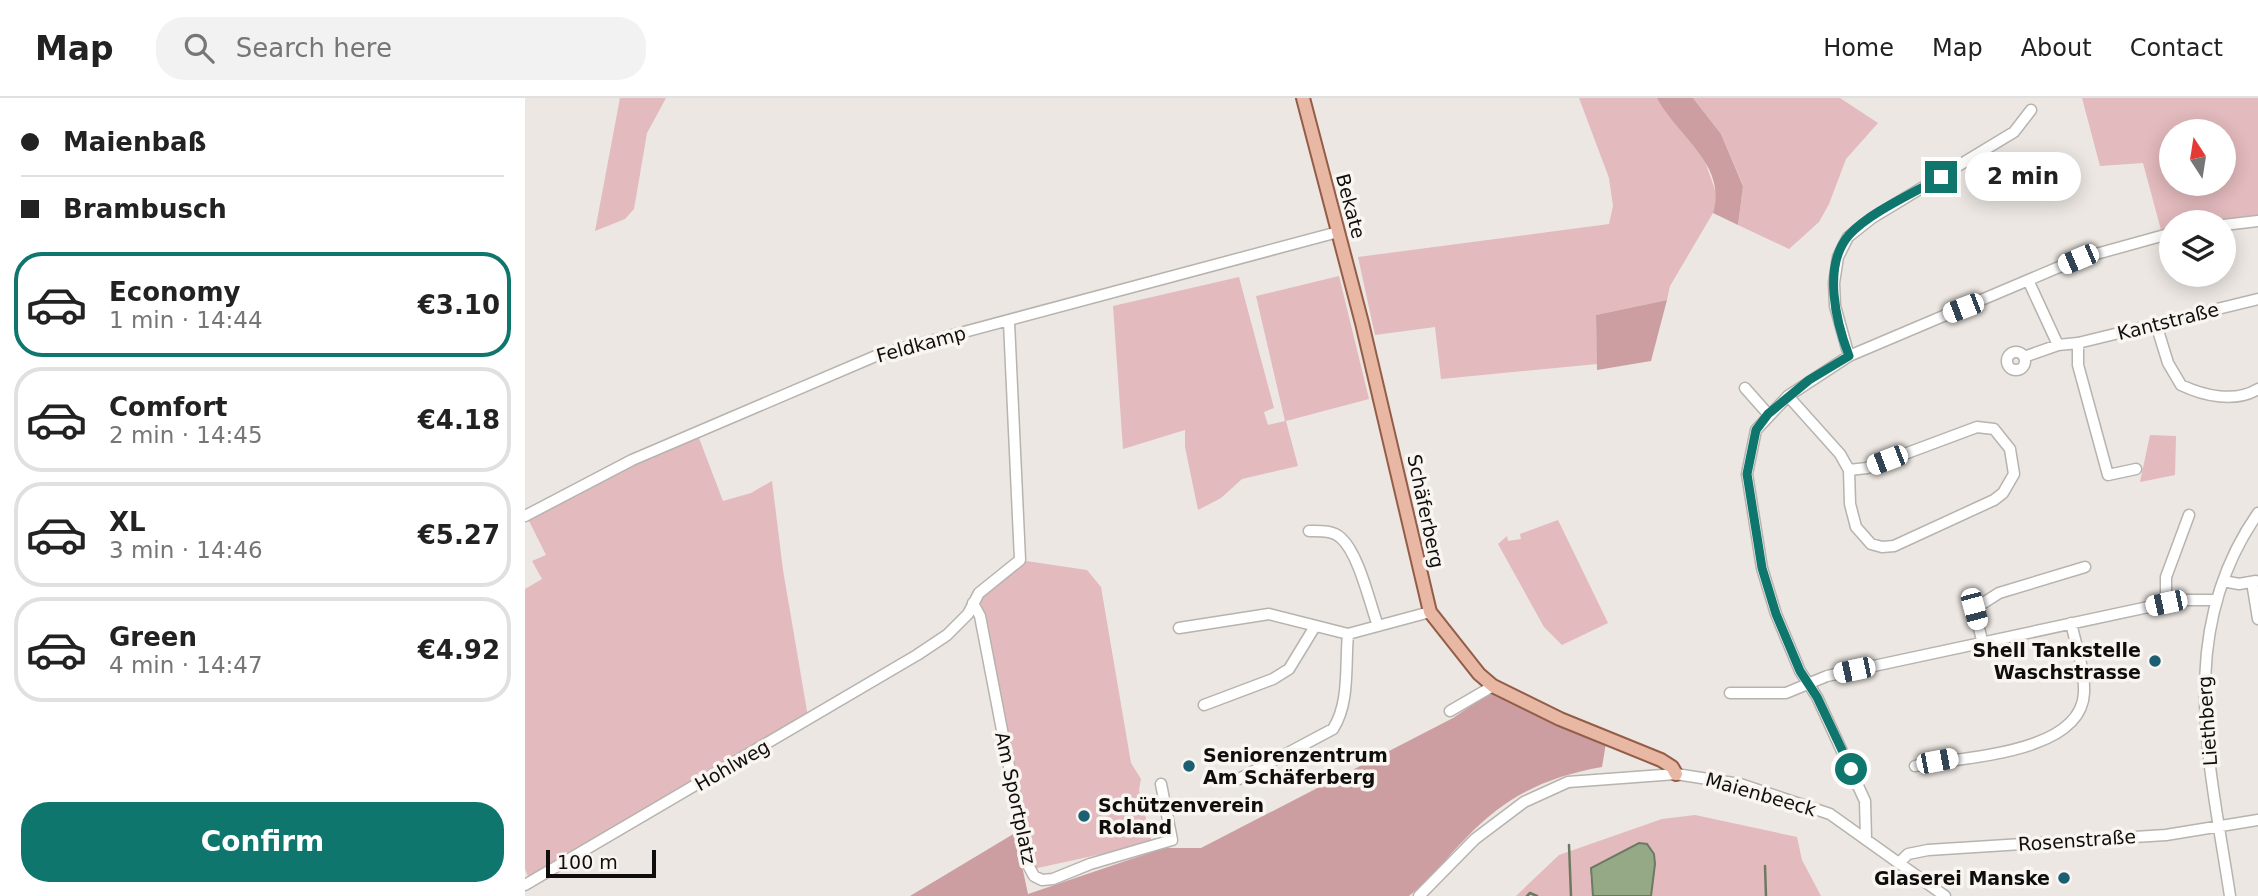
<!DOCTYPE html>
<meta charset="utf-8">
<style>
body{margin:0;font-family:"DejaVu Sans",sans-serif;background:#f2f2f2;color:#222;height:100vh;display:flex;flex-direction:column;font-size:26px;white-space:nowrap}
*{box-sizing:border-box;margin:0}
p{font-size:23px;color:#767676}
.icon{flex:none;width:38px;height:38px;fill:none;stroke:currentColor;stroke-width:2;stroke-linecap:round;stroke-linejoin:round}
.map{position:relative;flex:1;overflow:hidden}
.sheet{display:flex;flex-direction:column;background:#fff;width:525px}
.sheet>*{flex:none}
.banner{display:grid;align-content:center;height:154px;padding:0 21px;background:#fff}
.needle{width:46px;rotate:348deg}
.buttons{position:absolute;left:1634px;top:21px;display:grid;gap:14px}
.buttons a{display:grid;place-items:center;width:77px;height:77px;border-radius:50%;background:#fff;box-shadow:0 4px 18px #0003;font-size:35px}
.scale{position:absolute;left:21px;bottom:18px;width:110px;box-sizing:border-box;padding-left:7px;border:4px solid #100e0d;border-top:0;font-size:19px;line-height:24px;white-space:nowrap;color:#100e0d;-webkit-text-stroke:5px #f9f5f0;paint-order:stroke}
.end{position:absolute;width:32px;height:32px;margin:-16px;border:9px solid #0f766e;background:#fff;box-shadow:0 0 0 4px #fff}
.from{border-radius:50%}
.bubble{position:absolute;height:49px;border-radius:24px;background:#fff;box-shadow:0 4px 18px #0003;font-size:23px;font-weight:700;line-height:49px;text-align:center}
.car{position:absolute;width:21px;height:42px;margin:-21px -10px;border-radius:9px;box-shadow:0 0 5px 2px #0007;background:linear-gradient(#fff 24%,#345 0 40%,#fff 0 76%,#345 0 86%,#fff 0)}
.banner b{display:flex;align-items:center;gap:24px;height:66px;font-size:26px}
.banner b+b{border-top:2px solid #e0e0e0}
.banner i{width:18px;height:18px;background:#222}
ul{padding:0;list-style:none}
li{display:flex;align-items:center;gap:21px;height:105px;margin:0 14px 10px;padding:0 7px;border:4px solid #e0e0e0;border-radius:28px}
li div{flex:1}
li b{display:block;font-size:26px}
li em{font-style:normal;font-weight:700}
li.current{border-color:#0f766e}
li>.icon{width:63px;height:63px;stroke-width:1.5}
.button{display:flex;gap:14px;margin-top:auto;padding:14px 21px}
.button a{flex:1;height:80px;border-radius:28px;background:#0f766e;color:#fff;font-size:28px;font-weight:700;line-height:80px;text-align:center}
header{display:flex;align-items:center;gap:42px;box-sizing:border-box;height:98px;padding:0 35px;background:#fff;border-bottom:2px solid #e0e0e0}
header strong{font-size:33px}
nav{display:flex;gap:38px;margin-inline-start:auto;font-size:24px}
.search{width:490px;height:63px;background:#f2f2f2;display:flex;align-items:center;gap:18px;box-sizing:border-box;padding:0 24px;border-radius:28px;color:#767676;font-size:26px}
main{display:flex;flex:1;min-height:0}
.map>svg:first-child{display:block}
.green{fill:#e3babd;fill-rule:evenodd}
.forest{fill:#cc9ea2}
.water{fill:#95a987;stroke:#6d7a62;stroke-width:2}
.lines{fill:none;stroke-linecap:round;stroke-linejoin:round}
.stream{stroke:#6d7a62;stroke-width:2.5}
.minor-casing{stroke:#b7b3ae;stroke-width:13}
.major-casing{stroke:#935d48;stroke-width:16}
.minor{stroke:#fff;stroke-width:10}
.major{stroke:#e8b8a4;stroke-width:12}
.route{stroke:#0f766e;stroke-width:9}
.poi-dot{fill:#1c5f73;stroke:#f9f5f0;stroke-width:2.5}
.labels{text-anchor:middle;stroke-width:7;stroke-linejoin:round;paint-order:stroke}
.street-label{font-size:19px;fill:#100e0d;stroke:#f9f5f0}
.poi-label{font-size:19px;font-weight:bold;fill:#100e0d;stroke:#f9f5f0;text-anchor:end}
</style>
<header>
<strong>Map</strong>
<div class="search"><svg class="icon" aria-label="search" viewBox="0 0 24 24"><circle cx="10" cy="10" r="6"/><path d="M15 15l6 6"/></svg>Search here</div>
<nav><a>Home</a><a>Map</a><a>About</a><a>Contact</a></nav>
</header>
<main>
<section class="sheet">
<div class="banner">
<b><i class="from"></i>Maienbaß</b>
<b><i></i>Brambusch</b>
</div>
<ul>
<li class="current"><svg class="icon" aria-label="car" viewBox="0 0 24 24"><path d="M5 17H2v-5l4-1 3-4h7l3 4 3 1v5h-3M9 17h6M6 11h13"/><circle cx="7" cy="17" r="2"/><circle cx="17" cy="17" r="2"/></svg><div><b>Economy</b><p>1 min · 14:44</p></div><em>€3.10</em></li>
<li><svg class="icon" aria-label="car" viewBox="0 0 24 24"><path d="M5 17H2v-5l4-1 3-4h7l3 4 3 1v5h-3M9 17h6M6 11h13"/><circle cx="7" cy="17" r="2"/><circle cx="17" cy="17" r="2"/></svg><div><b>Comfort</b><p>2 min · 14:45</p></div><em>€4.18</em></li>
<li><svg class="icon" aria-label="car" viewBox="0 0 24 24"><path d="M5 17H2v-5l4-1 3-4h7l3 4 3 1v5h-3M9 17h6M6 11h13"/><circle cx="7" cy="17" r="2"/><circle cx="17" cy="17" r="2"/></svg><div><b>XL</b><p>3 min · 14:46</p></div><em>€5.27</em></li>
<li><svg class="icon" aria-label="car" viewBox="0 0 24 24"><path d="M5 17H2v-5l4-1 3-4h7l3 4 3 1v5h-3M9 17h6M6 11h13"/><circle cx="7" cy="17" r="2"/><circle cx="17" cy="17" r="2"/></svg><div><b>Green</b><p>4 min · 14:47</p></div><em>€4.92</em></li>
</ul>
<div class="button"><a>Confirm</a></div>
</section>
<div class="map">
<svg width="1733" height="798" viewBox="0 0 1733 798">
<rect width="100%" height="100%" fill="#ece7e2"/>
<path class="green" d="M 95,0 L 141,0 L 122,35 L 109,111 L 100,121 L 70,133 Z
M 1054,0 L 1132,0 L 1178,58 L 1193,100 L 1188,115 L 1145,188 L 1142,202 L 1071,217 L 1072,266 L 916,281 L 910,229 L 850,237 L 833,159 L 1084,126 L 1088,108 L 1084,80 Z
M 1168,0 L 1315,0 L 1353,25 L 1321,61 L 1304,106 L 1294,124 L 1264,151 L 1213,127 L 1218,87 L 1196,36 Z
M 1557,0 L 1733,0 L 1733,117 L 1685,124 L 1647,124 L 1647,130 L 1636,132 L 1618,65 L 1575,68 ZM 1647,33 L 1699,33 L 1699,86 L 1647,86 Z
M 814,178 L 844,301 L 761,323 L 773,368 L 717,381 L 696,400 L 673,412 L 660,349 L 660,332 L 598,351 L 588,208 L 714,179 L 749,310 L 739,314 L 743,327 L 760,323 L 731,198 Z
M 1625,337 L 1651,338 L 1650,377 L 1615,384 Z
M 174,340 L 198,403 L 226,395 L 247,383 L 258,472 L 283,619 L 4,781 L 0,771 L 0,491 L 17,481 L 7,463 L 21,457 L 3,421 L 107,367 Z
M 1033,422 L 1083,525 L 1037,547 L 1019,529 L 973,446 L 982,438 L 983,443 L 996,441 L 995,436 Z
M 501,463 L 562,472 L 576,489 L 606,665 L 616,681 L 614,692 L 627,745 L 508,771 L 455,500 Z
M 1170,717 L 1272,739 L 1277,762 L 1296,798 L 1126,798 L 1125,794 L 1065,777 L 1068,798 L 991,798 L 1034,757 L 1137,721 Z"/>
<path class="forest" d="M 1132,0 L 1168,0 L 1196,36 L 1218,88 L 1213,127 L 1188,115 C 1203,67 1152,38 1132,0 Z
M 1142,202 L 1126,263 L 1072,272 L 1071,217 Z
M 969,592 L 1032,628 L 1081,645 L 1077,669 C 1021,679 981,698 941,740 C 922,759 905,782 884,798 L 385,798 L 490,735 L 503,796 L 639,750 L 676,750 L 928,620 Z"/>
<path class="water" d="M 1114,745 L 1122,746 L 1129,756 L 1130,766 L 1126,798 L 1068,798 L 1066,770 Z"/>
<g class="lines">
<path class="stream" d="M 1044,747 L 1046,798
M 1240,768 L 1241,798
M 1002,798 L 1005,795 L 1012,798"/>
<g class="minor-casing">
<path id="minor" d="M 1699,127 L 1733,123
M 1503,182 L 1533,247 L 1553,245 L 1733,201
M 1631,226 L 1643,265 L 1656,287 C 1679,298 1710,305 1733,291
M 1553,245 L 1553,267 L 1583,377 L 1611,371
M1482 263a9 9 0 1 1 18 0a9 9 0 1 1-18 0Z
M 1324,258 L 1310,208 L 1309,185 L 1313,159 L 1323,139 L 1347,120 L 1489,34 L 1506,12
M 1499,259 L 1533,247
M 1220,290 L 1243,316
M 1263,298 L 1315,356 L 1324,372
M 1452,329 L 1469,331 L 1485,351 L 1489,376 L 1478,395 L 1469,402 L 1369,448 L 1357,449 L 1346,446 L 1331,429 L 1325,406 L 1324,372 L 1342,370 Z
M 0,418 L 107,362 L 353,257 L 813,134
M 784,433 C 794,433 808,432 816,440 C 834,456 845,506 853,528
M 1698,483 L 1714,486 L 1731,483
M 1727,484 L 1733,521
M 448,505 L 455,518 L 503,767 L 509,778 L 517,782 L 528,781 L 565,766 L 647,742 L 636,686
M 1641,505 L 1641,479 L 1664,417
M 654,530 L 744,516 L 823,536 L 905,514
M 1458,546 L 1449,511 L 1474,495 L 1560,469
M 1205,595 L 1261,595 L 1302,578 L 1656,502 L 1691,502
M 679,607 L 748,581 L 764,571 L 789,530
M 925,613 L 968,588
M 1390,668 C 1434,659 1556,657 1559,595 C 1560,573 1551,547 1546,525
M 714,681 L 808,631 C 825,605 820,567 823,536
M 1341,741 L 1340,703 L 1292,599 L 1275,573 L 1251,516 L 1237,470 L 1222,376 L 1231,332 L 1263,298 L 1324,258 L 1553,161 L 1647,135
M 1374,765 L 1383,756 L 1403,752 L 1641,737 L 1733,722
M 0,787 L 392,557 L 422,537 L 443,516 L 454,495 L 495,462 L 484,224
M 894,798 L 950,741 L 999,704 L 1043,684 L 1151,676 L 1215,686 L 1305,716 L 1420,798
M 1705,798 C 1685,665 1649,535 1733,415"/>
</g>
<g class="major-casing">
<path id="major" d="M 778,0 L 837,225 L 905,514 L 954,576 L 968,588 L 1035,621 L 1136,662 L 1147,669 L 1151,676"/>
</g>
<use href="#minor" class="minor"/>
<use href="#major" class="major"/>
</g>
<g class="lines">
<path class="route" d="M 1326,671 L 1292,599 L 1275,573 L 1251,516 L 1237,470 L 1222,376 L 1231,332 L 1243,316 L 1284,282 L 1324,258 C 1311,224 1297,168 1324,137 C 1345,114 1389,95 1416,79"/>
</g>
<g class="poi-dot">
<circle cx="1630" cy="563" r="7"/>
<circle cx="664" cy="668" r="7"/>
<circle cx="559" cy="718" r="7"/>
<circle cx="1539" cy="780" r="7"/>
</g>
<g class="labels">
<g class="street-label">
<text transform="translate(826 108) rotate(75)" y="7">Bekate</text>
<text transform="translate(1643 223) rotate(-14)" y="7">Kantstraße</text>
<text transform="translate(396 246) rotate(-15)" y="7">Feldkamp</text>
<text transform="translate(901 413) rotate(78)" y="7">Schäferberg</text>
<text transform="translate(1682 623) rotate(-94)" y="7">Liethberg</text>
<text transform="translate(207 667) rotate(-30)" y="7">Hohlweg</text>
<text transform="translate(1236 696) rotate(16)" y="7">Maienbeeck</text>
<text transform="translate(491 700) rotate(78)" y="7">Am Sportplatz</text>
<text transform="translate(1552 742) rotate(-4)" y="7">Rosenstraße</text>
</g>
<g class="poi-label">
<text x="1616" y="559">Shell Tankstelle<tspan x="1616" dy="22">Waschstrasse</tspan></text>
<text x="678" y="664" text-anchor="start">Seniorenzentrum<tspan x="678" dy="22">Am Schäferberg</tspan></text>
<text x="573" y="714" text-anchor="start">Schützenverein<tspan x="573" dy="22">Roland</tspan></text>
<text x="1525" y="787">Glaserei Manske</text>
</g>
</g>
</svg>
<div class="buttons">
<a><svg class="needle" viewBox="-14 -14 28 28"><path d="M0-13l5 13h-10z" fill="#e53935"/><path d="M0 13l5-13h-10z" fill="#767676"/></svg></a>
<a><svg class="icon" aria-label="layers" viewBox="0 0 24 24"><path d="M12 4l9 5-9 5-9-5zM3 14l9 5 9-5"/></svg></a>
</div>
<div class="scale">100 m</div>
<i class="end from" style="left:1326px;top:671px"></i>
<i class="end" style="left:1416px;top:79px"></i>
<div class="bubble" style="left:1440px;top:54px;width:116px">2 min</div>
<i class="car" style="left:1553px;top:161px;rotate:247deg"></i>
<i class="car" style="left:1438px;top:210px;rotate:249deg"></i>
<i class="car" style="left:1362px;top:362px;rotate:249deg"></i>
<i class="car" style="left:1641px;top:505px;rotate:258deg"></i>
<i class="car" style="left:1449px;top:511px;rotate:165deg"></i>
<i class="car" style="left:1329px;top:572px;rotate:258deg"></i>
<i class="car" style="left:1412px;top:663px;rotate:79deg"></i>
</div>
</main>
